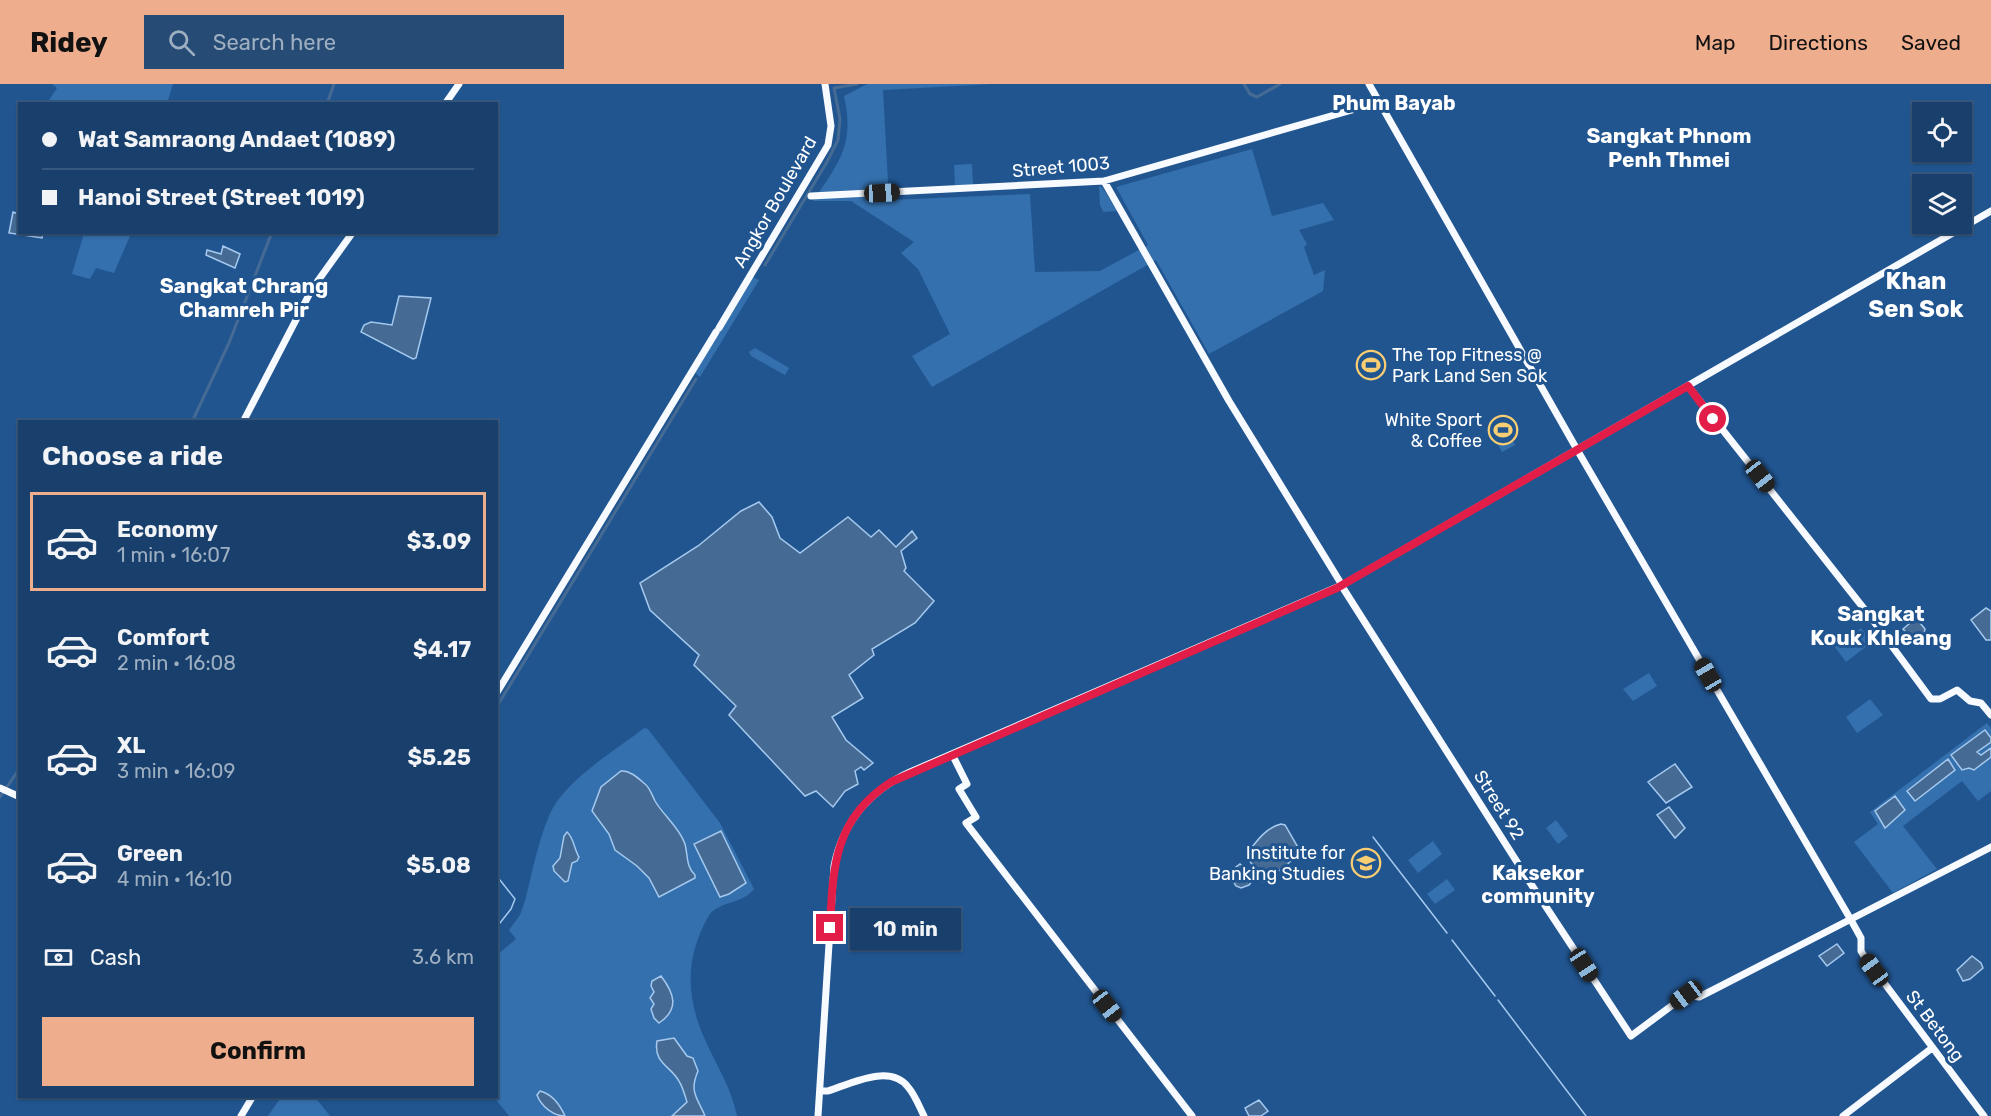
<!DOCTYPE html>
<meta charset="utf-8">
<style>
body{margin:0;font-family:Rubik,sans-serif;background:#264b74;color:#f1f3f6;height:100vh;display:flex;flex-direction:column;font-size:22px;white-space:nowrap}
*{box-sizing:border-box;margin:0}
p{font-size:20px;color:#9fafc2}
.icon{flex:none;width:33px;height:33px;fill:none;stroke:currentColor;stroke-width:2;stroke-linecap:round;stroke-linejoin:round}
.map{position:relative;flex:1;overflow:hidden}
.sheet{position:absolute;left:18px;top:336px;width:480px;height:678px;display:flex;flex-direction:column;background:#19406c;border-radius:0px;box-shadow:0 2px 4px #0004,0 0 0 2px #37597f}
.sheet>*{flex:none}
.banner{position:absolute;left:18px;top:18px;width:480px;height:132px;border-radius:0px;box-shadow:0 2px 4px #0004,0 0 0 2px #37597f;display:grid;align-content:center;height:132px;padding:0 24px;background:#19406c}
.tools{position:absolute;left:1912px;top:18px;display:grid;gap:12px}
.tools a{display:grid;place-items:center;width:60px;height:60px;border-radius:0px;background:#19406c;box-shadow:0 2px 4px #0004,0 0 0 2px #37597f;font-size:30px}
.end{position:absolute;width:27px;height:27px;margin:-14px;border:8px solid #e11d48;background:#fff;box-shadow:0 0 0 3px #fff}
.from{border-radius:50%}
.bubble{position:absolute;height:42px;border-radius:0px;background:#19406c;box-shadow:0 2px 4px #0004,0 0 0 2px #37597f;font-size:20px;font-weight:700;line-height:42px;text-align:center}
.car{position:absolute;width:18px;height:36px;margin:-18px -9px;border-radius:8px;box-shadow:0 0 4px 2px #0007;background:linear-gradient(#222 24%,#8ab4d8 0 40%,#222 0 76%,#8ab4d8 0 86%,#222 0)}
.banner b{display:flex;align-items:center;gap:21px;height:57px;font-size:22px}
.banner b+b{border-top:2px solid #37597f}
.banner i{width:15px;height:15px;background:#f1f3f6}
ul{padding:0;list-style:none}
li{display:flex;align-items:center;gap:18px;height:99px;margin:0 12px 9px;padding:0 12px;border:3px solid transparent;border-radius:0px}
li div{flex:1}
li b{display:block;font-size:22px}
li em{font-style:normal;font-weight:700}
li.current{border-color:#eead8d}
li>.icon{width:54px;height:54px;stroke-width:1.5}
h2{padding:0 24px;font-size:27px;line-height:72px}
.pay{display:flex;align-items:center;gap:15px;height:66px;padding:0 24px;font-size:22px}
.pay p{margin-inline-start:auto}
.cta{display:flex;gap:12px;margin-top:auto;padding:12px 24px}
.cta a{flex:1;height:69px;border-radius:0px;background:#eead8d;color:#111;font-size:24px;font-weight:700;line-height:69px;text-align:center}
header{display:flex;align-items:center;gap:36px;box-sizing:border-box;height:84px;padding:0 30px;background:#eead8d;color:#111}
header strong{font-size:28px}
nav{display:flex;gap:33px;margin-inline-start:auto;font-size:21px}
.search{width:420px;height:54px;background:#264b74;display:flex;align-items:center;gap:15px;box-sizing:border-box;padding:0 21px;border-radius:0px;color:#9fafc2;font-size:22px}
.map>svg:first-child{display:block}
.green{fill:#3470ad}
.water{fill:#456b94;stroke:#a5c9ee;stroke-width:1.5}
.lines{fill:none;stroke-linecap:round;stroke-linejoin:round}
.stream{stroke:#a5c9ee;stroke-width:1.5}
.canal{stroke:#456b94;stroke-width:3}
.major{stroke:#f7faff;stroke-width:7}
.route{stroke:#e11d48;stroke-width:8}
.labels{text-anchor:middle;stroke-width:6;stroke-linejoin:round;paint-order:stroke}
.street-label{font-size:18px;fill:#fff;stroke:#215590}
.poi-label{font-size:18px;fill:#fff;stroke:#215590;text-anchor:end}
.neighbourhood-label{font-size:20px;font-weight:bold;fill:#fff;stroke:#215590}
.quarter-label{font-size:21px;font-weight:bold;fill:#fff;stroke:#215590}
.district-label{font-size:24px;font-weight:bold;fill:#fff;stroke:#215590}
</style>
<header>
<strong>Ridey</strong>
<div class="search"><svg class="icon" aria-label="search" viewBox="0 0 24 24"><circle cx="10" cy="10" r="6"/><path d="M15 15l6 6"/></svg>Search here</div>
<nav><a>Map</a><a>Directions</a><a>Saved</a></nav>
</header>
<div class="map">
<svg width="1991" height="1032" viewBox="0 0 1991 1032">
<rect width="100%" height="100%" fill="#215590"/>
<path class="green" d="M 52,0 L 173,0 L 167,19 L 52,20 L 49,16 L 57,4 Z
M 867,0 L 992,0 L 883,6 L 889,116 L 1030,110 L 1035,188 L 1100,187 L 1148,161 L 1116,103 L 1252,65 L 1272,132 L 1323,119 L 1334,136 L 1299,146 L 1307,160 L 1304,163 L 1314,191 L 1325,186 L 1323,207 L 1209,270 L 1156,176 L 932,303 L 912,272 L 950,250 L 918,185 L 901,169 L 914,158 L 851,117 L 813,117 C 839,78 855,61 844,12 Z
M 972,80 L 973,101 L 955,102 L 954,81 Z
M 1099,102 L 1102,103 L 1117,127 L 1102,128 L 1103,127 L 1100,121 Z
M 84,149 L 126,149 L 130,152 L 114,189 L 96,184 L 90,195 L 72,190 Z
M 753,193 L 759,196 L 700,293 L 695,289 Z
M 755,264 L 789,284 L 785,291 L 751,272 L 749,268 Z
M 1496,343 L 1502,354 L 1510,350 L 1515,361 L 1502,368 L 1490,346 Z
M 1861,544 L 1872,558 L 1846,578 L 1835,563 Z
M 1649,589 L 1657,602 L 1633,617 L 1623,605 Z
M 1870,615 L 1883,631 L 1857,649 L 1846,633 Z
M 1987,639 L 1991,644 L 1991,707 L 1978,717 L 1962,697 L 1903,742 L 1937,785 L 1893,809 L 1854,758 L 1878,740 L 1870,728 Z
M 644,644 L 648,645 L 720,739 L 754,805 C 744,820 717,817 708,833 C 684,876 686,916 707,960 C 718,984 732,1006 737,1032 L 509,1032 L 494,1013 L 496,1012 L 497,871 L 516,855 L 509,846 L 520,831 L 525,817 C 532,790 538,757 549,732 C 563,697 615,667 644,644 Z
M 1556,736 L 1568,752 L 1558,760 L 1546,744 Z
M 1433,757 L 1442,770 L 1418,789 L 1408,776 Z
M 1447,795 L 1455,806 L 1435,820 L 1427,810 Z
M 281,1013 L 315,1013 L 330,1032 L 268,1032 Z"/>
<path class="water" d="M 13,128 L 19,130 L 20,148 L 43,149 L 42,154 L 9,149 Z
M 223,162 L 240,170 L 235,184 L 206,171 L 207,166 L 221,170 Z
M 399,212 L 431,214 L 416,274 L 413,275 L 361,248 L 364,241 L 371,238 L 392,241 Z
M 759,418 L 772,433 L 780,454 L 800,469 L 848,433 L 871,453 L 879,446 L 896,463 L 912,447 L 917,454 L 901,467 L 906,484 L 904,487 L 934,517 L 915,539 L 872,565 L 874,571 L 849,591 L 863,614 L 832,633 L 846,656 L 873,679 L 864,686 L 861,683 L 855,687 L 858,700 L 845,707 L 833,723 L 816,707 L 805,712 L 729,631 L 736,622 L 694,581 L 699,571 L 650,526 L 640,499 L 698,462 L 741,427 Z
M 1986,524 L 1991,527 L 1991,556 L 1986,556 L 1971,536 Z
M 1916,534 L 1925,545 L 1923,556 L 1919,558 L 1914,557 L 1903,545 Z
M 1985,646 L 1991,654 L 1991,658 L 1977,668 L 1981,671 L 1991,664 L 1991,673 L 1974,686 L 1969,684 L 1962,686 L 1951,671 Z
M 1948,675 L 1955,686 L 1915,717 L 1907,707 Z
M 1675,680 L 1692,703 L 1666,719 L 1648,698 Z
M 621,687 C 630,686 639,695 645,700 C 650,704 652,711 655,717 C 663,731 680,744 685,760 C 688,771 686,783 695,791 L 695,794 L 659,813 L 649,794 L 637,782 L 615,766 L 609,750 L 592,727 L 601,703 Z
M 1895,712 L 1905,726 L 1885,744 L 1875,727 Z
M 1669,723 L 1685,744 L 1675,754 L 1657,731 Z
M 1281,740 L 1285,741 L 1300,767 L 1287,781 L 1263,798 L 1246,771 C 1256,758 1265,744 1281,740 Z
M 721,747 L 746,799 L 729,810 L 720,813 L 694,760 Z
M 567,748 C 574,754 574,765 579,773 L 577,777 L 572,779 L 568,797 L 565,798 L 554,787 L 553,782 L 560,774 L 564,752 Z
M 1240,780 L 1244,783 L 1253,796 L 1249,801 L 1241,804 L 1236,802 L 1228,789 Z
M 1837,860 L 1844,869 L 1827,882 L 1819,872 Z
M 1972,872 L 1981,879 L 1983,884 L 1970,895 L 1963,897 L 1957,886 Z
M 661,892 C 674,909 680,925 659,939 L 654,934 L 651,925 L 654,920 L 650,914 L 654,908 L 651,902 L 652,897 Z
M 674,954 L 687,972 L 693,974 L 698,987 C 689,1008 697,1013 705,1032 L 672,1032 L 687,1018 C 685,1012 683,1004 680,999 C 672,982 653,980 657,957 Z
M 540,1007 C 552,1010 560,1021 565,1032 C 553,1032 541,1022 537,1011 Z
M 1259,1016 L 1268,1027 L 1261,1032 L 1249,1032 L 1245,1024 Z"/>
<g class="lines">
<path class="stream" d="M 1373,753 L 1447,849
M 496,791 L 515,815 L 511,825 L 496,844
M 1452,856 L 1495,912
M 1498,916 L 1586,1032"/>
<path class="canal" d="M 1244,0 L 1250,10 L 1257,13 L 1280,0
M 327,20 L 334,0
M 765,181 L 827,78 L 838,56 L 840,35 L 834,4 L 857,0
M 192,338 L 229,259 L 272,148
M 496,624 L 696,295
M 0,713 L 20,684"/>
<path class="major" d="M 1369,0 L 1579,369 L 1851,836 L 1861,854 L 1861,867 L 1864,872 L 1984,1032
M 445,20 L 459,0
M 1104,97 L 1229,317 L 1342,501
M 811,112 L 1104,97 L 1352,26 L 1375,15
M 719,244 L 828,61 L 831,42 L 825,0
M 1688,302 L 1869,531 L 1931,615 L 1940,615 L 1957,606 L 1970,617 L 1981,619 L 1991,631
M 243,338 L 312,205 L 353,148
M 1343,504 L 1531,800 L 1631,952 L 1686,911 L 1699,913 L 1713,906 L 1991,763
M 496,610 L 716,248
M 952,670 L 967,700 L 959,705 L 976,733 L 966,739 L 1192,1032
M 0,704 L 20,713
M 820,1007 L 828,1007 C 850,1000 890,979 908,1003 C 915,1011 919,1022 924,1032
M 241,1032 L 253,1012
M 818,1032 L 834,782 C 843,738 869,707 910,688 L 1342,501 L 1991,127
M 1843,1032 L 1932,964"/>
</g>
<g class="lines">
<path class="route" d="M 830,844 C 833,782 834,735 891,698 L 1337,504 L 1688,302 L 1713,335"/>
</g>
<defs>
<g id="stadium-ring" transform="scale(1.5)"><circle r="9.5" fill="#215590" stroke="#f9cd72" stroke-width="1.5"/><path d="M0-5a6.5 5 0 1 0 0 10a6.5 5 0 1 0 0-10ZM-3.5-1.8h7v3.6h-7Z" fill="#f9cd72"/></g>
<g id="university-ring" transform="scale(1.5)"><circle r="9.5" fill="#215590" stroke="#f9cd72" stroke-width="1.5"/><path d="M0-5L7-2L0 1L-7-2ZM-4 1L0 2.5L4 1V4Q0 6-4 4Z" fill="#f9cd72"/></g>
</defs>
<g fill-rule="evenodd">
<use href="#stadium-ring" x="1371" y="281"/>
<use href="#stadium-ring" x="1503" y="346"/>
<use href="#university-ring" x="1366" y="779"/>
</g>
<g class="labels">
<g class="street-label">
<text transform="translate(1061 83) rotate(-5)" y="6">Street 1003</text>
<text transform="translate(775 118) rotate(-60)" y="6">Angkor Boulevard</text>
<text transform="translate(1499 721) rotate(58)" y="6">Street 92</text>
<text transform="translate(1935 942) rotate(53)" y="6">St Betong</text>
</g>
<g class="poi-label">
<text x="1392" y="277" text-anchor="start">The Top Fitness @<tspan x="1392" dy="21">Park Land Sen Sok</tspan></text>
<text x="1482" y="342">White Sport<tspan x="1482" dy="21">&amp; Coffee</tspan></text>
<text x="1345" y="775">Institute for<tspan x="1345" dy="21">Banking Studies</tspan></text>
</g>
<g class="neighbourhood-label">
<text x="1394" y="26">Phum Bayab</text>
<text x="1538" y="796">Kaksekor<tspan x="1538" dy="23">community</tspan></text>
</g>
<g class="quarter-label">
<text x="1669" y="59">Sangkat Phnom<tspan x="1669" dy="24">Penh Thmei</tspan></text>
<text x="244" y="209">Sangkat Chrang<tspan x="244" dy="24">Chamreh Pir</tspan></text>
<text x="1881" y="537">Sangkat<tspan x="1881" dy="24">Kouk Khleang</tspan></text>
</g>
<g class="district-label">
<text x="1916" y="205">Khan<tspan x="1916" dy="28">Sen Sok</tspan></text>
</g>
</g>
</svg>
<div class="tools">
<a><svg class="icon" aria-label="locate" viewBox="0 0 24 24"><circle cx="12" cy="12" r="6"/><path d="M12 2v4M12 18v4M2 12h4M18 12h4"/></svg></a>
<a><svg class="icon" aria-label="layers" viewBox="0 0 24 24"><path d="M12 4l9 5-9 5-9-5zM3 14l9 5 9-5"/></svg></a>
</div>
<i class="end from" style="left:1713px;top:335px"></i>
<i class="end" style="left:830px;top:844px"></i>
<div class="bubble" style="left:850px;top:824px;width:111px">10 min</div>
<i class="car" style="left:882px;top:109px;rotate:87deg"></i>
<i class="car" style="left:1760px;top:392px;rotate:142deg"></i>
<i class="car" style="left:1708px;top:591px;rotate:330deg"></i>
<i class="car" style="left:1584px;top:881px;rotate:147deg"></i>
<i class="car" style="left:1874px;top:886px;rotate:324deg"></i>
<i class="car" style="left:1686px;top:911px;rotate:233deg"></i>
<i class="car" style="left:1107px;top:922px;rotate:142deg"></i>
<div class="banner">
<b><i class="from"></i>Wat Samraong Andaet (1089)</b>
<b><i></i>Hanoi Street (Street 1019)</b>
</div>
<section class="sheet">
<h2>Choose a ride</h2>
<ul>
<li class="current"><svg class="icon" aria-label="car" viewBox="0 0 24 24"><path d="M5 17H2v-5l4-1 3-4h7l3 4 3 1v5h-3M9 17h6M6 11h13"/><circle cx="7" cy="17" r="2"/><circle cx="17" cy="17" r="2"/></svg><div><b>Economy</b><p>1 min · 16:07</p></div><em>$3.09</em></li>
<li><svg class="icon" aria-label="car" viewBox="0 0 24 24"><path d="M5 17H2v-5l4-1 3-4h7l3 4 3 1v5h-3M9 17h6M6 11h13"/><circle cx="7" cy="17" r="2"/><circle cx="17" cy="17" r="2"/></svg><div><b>Comfort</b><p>2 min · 16:08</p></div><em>$4.17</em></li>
<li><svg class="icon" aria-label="car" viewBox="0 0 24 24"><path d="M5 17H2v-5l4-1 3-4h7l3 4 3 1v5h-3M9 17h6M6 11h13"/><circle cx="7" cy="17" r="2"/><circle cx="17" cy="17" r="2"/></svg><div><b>XL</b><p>3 min · 16:09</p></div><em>$5.25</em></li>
<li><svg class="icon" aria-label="car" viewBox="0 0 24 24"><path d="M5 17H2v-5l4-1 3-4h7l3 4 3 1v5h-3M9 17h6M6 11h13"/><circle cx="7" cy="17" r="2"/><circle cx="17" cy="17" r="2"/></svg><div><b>Green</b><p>4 min · 16:10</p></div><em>$5.08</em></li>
</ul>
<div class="pay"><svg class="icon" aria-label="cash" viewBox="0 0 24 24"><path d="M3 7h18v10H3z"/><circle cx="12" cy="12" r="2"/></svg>Cash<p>3.6 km</p></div>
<div class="cta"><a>Confirm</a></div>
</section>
</div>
